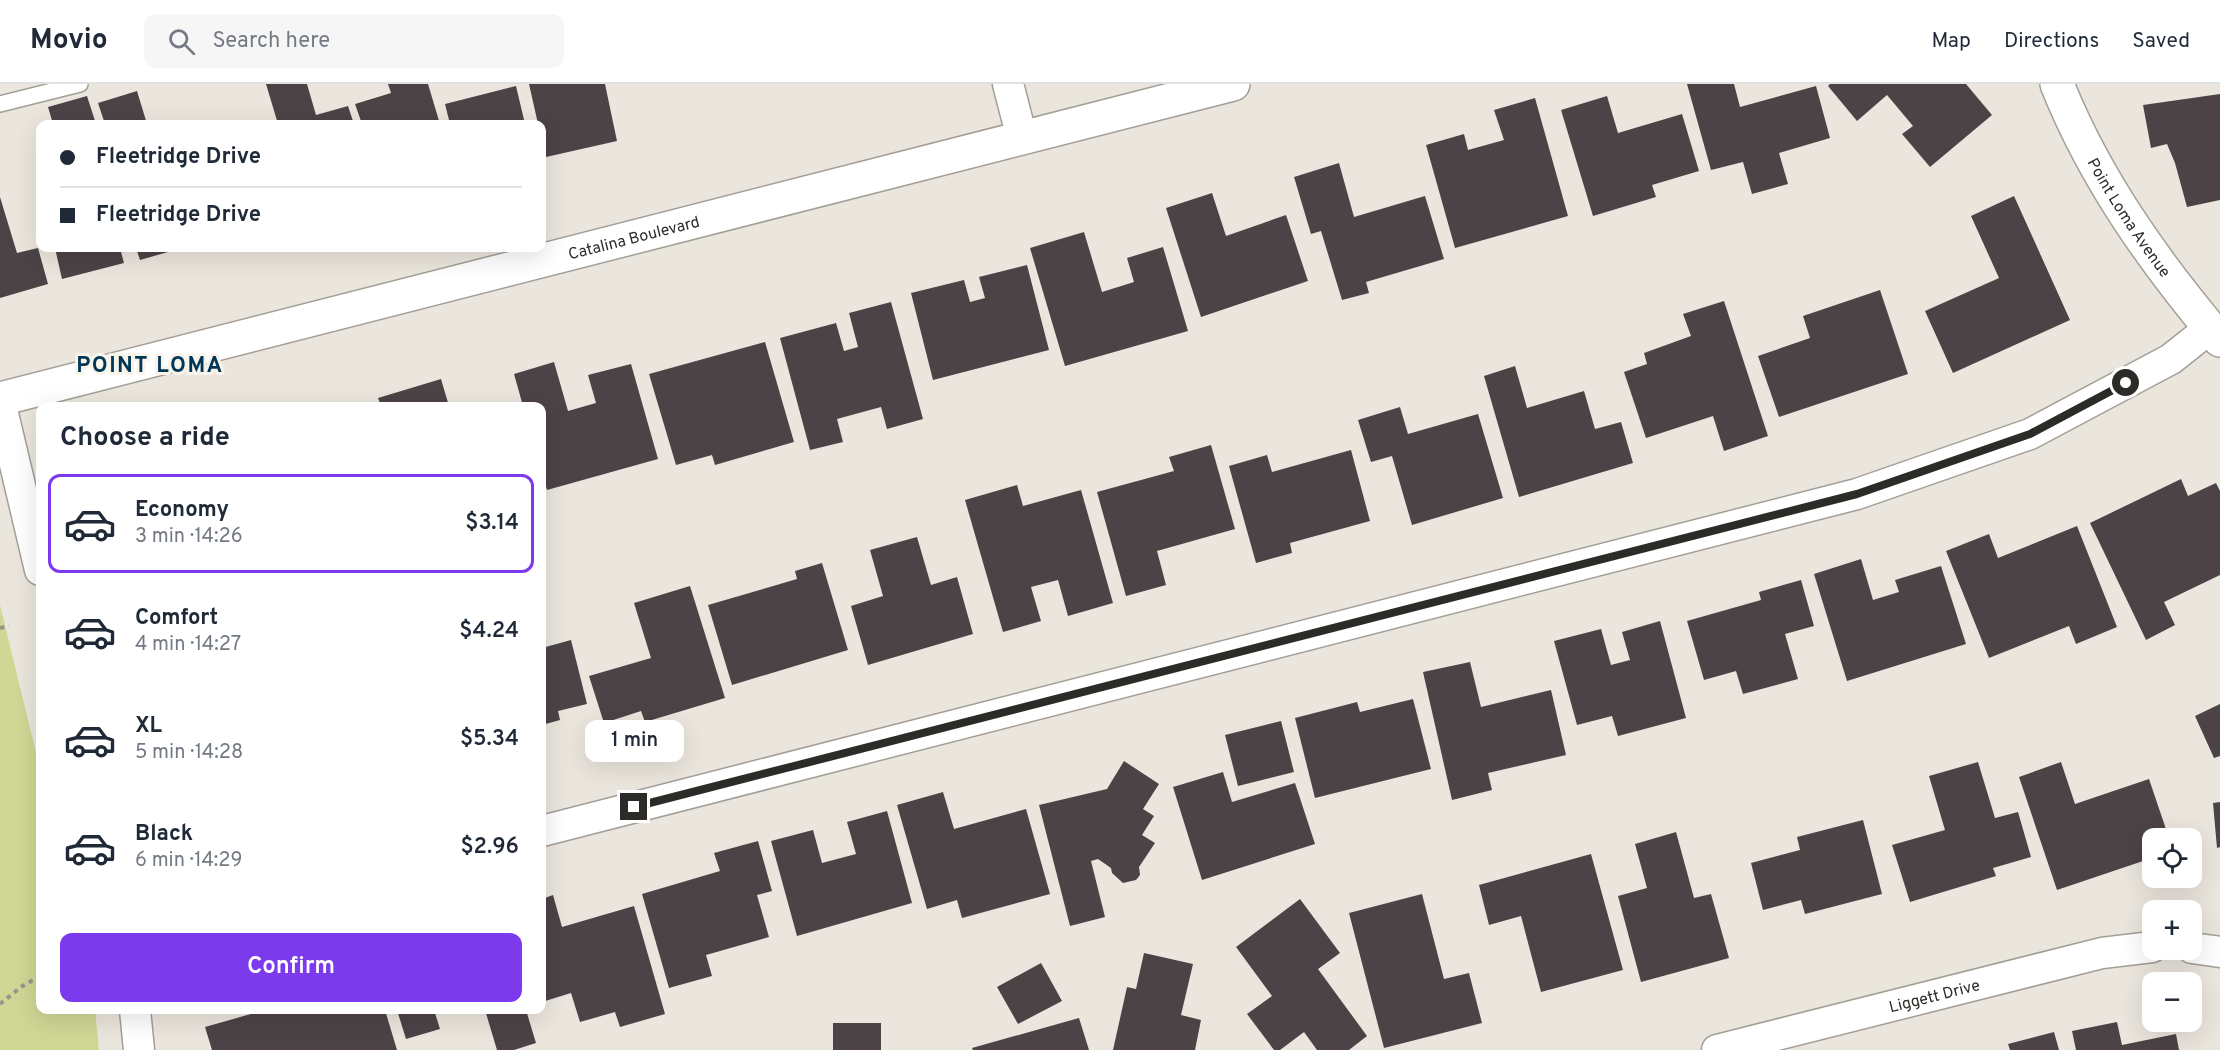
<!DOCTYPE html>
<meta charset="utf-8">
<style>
body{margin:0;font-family:Overpass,sans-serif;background:#f6f6f7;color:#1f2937;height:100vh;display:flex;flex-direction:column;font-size:22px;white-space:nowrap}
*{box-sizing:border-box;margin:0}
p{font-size:20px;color:#747a83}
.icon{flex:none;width:33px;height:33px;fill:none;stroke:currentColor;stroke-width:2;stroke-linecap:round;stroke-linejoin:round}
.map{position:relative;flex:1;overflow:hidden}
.panel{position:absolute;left:36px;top:318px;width:510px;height:612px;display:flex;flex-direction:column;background:#fff;border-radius:12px;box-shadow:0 6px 24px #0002}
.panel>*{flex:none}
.banner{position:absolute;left:36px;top:36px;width:510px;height:132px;border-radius:12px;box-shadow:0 6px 24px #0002;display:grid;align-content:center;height:132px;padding:0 24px;background:#fff}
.fabs{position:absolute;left:2142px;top:744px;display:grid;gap:12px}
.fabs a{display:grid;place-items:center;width:60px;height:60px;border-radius:12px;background:#fff;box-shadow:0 6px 24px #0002;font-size:30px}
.end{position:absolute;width:27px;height:27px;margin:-14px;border:8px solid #2c2b27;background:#fff;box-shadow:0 0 0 3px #fff}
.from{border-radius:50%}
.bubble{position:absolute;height:42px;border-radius:12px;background:#fff;box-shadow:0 6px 24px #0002;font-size:20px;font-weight:600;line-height:42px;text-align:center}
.banner b{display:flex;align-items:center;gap:21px;height:57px;font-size:22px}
.banner b+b{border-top:2px solid #e0e1e3}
.banner i{width:15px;height:15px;background:#1f2937}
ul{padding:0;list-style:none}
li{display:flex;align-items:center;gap:18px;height:99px;margin:0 12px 9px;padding:0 12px;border:3px solid transparent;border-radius:12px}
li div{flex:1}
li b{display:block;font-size:22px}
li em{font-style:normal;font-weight:600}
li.selected{border-color:#7c3aed}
li>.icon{width:54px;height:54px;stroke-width:1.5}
h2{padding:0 24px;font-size:27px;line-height:72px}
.primary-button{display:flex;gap:12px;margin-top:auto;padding:12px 24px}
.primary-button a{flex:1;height:69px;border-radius:12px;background:#7c3aed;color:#fff;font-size:24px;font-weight:600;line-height:69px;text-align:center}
header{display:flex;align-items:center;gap:36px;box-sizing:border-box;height:84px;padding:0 30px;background:#fff;border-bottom:2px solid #e0e1e3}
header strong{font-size:28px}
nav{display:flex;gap:33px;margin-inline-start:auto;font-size:21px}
.search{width:420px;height:54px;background:#f6f6f7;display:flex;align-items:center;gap:15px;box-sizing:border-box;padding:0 21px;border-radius:12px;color:#747a83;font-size:22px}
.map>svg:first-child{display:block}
.green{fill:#d0d694}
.building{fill:#4c4346}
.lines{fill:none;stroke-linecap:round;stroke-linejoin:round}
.service-casing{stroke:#a39f96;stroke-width:18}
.minor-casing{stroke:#a39f96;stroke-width:33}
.tertiary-casing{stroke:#a39f96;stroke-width:36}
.secondary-casing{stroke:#a39f96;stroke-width:36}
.path{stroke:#99968f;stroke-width:4;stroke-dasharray:4.5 4.5;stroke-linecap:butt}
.service{stroke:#fff;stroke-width:15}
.minor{stroke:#fff;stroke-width:30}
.tertiary{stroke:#fff;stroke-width:33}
.secondary{stroke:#fff;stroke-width:33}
.route{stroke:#2c2b27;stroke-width:8}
.labels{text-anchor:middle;stroke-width:6;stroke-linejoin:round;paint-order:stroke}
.street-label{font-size:16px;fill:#2c2b27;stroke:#f8f4ea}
.district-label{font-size:22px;font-weight:bold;letter-spacing:1.5px;fill:#003759;stroke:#f8f4ea}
</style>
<header>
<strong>Movio</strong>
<div class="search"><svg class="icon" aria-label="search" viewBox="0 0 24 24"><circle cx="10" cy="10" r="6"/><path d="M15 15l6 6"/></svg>Search here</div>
<nav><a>Map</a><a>Directions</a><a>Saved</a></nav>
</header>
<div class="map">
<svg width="2220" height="966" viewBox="0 0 2220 966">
<rect width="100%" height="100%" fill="#ebe6dd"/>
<path class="green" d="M 0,521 L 40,685 L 40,926 L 95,926 L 99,966 L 0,966 Z"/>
<path class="building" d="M 266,0 L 307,0 L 316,31 L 348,22 L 354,40 L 278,40 Z
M 388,0 L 428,0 L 440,40 L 362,40 L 355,20 L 391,9 Z
M 529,0 L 605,0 L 617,57 L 546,73 L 542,54 L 542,40 L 538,40 Z
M 1687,0 L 1734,0 L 1740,23 L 1816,2 L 1830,54 L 1779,69 L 1788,100 L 1752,110 L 1743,78 L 1711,86 Z
M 1830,0 L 1966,0 L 1992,31 L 1930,83 L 1902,50 L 1913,42 L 1887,11 L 1857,37 L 1828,2 Z
M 516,2 L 525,40 L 450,40 L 445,20 Z
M 137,7 L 147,40 L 105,40 L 98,19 Z
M 2220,10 L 2220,116 L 2187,123 L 2175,79 L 2167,60 L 2151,64 L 2143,21 Z
M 87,12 L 96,40 L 53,40 L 48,23 Z
M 1607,12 L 1618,49 L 1682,30 L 1699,87 L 1652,101 L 1656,113 L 1593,132 L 1561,26 Z
M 1535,14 L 1568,132 L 1455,164 L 1426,61 L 1464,50 L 1468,66 L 1504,56 L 1494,26 Z
M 1339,79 L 1354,133 L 1425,112 L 1444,175 L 1366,198 L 1369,209 L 1342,216 L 1321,147 L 1311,150 L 1294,93 Z
M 1212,109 L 1226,152 L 1286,131 L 1308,197 L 1201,233 L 1166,124 Z
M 2014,112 L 2070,236 L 1953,289 L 1925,227 L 1999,194 L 1971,132 Z
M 0,113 L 17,169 L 38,164 L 48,200 L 0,214 Z
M 1084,148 L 1102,208 L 1134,198 L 1127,174 L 1163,163 L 1188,247 L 1065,282 L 1030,164 Z
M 55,164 L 120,164 L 124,179 L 62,195 Z
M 136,164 L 182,164 L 140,176 Z
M 1027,181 L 1049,266 L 933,296 L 911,209 L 964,196 L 970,218 L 985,214 L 979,193 Z
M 1880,206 L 1908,290 L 1779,333 L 1758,272 L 1810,254 L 1803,232 Z
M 1724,217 L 1768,352 L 1724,367 L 1713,332 L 1646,354 L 1624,288 L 1647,280 L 1644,269 L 1691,252 L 1683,230 Z
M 891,218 L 923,335 L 887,345 L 881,323 L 837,335 L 843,358 L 810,366 L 780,254 L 836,239 L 844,267 L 858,263 L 849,229 Z
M 765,258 L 794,358 L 715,381 L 712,371 L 676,381 L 649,290 Z
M 554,278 L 568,327 L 596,319 L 588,291 L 631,280 L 658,375 L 547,406 L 542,388 L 542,322 L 523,322 L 514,290 Z
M 1515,282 L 1527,324 L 1584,307 L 1595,345 L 1621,338 L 1633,379 L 1519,413 L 1484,292 Z
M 441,295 L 449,322 L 381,322 L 378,314 Z
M 1400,323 L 1408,350 L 1478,330 L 1503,414 L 1412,441 L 1392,372 L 1371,378 L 1358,336 Z
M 1211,361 L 1235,445 L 1157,467 L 1166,501 L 1126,512 L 1097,408 L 1174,387 L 1169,373 Z
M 1351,366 L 1370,437 L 1290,459 L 1292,469 L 1256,479 L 1229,382 L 1267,371 L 1272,388 Z
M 2181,395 L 2188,412 L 2216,399 L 2220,407 L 2220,491 L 2164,518 L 2175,541 L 2146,556 L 2090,439 Z
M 1017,401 L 1023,422 L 1081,406 L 1113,519 L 1068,532 L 1058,496 L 1031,503 L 1041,537 L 1003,548 L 965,416 Z
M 2077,442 L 2117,543 L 2076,560 L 2069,542 L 1989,574 L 1946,467 L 1989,450 L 1998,474 Z
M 917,453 L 931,501 L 957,493 L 973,550 L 868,581 L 851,522 L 883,512 L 870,466 Z
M 1861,475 L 1873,516 L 1899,508 L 1895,496 L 1941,482 L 1966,560 L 1847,597 L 1814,490 Z
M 822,479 L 848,566 L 732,601 L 708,521 L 797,495 L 795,487 Z
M 1801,496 L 1814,542 L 1785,550 L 1798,595 L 1743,610 L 1736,587 L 1704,596 L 1687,537 L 1761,516 L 1759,508 Z
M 690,502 L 725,614 L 645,638 L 641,627 L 604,639 L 589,592 L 651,574 L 634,519 Z
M 1660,537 L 1686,634 L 1618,652 L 1612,632 L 1577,641 L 1554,557 L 1601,545 L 1611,581 L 1630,576 L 1622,548 Z
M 571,556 L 587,620 L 558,627 L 560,636 L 542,641 L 542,564 Z
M 1470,578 L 1481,623 L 1551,606 L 1566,671 L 1488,689 L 1492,706 L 1452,716 L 1423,588 Z
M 1413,615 L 1431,685 L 1315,714 L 1295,634 L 1357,618 L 1360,628 Z
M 2220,620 L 2220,672 L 2214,674 L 2195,632 Z
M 1281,637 L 1294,688 L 1238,702 L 1225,651 Z
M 1124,677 L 1159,700 L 1143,725 L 1154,732 L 1142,751 L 1155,759 L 1139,783 L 1140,791 L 1136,796 L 1123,799 L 1112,789 L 1111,784 L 1098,775 L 1091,777 L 1105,833 L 1070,842 L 1039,721 L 1107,705 Z
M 1978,678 L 1995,734 L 2018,728 L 2031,773 L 1993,784 L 1996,792 L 1910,818 L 1892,761 L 1945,746 L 1929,692 Z
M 2061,678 L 2075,720 L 2149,695 L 2169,754 L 2152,754 L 2152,774 L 2057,806 L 2019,693 Z
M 1223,688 L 1232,718 L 1295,699 L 1315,760 L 1202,796 L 1173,703 Z
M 943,708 L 954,745 L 1026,725 L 1050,810 L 962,834 L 957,816 L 927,825 L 897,721 Z
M 2220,718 L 2220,763 L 2217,764 L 2213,719 Z
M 887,727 L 912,819 L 797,852 L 771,757 L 813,746 L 822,779 L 856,770 L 847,738 Z
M 1863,736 L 1882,810 L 1805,830 L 1801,816 L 1763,826 L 1751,779 L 1800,766 L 1797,753 Z
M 1676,748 L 1694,814 L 1711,810 L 1729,874 L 1641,898 L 1618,812 L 1647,804 L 1635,760 Z
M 758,757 L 772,807 L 757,811 L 769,853 L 706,871 L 712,892 L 669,904 L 642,810 L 720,787 L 714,769 Z
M 1591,770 L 1623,886 L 1541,908 L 1521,832 L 1489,841 L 1479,801 Z
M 1422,810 L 1444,895 L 1469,889 L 1482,939 L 1384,964 L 1349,829 Z
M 553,811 L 562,843 L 634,822 L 665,930 L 620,943 L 615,928 L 580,938 L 571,909 L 542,918 L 542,815 Z
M 1300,815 L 1340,869 L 1318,885 L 1367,952 L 1349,966 L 1317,966 L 1304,948 L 1280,966 L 1274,966 L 1247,930 L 1272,912 L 1236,863 Z
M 1144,869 L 1193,880 L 1181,931 L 1201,936 L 1195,966 L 1113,966 L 1127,903 L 1136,905 Z
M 1041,879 L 1062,917 L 1018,940 L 997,903 Z
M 265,926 L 385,926 L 397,966 L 212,966 L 205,943 Z
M 397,926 L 447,926 L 435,929 L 440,945 L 406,955 Z
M 485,926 L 526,926 L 536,959 L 514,966 L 497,966 Z
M 1079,934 L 1089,966 L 973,966 L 972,964 Z
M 2117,938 L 2122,961 L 2176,950 L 2179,966 L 2076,966 L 2072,947 Z
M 833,939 L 881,939 L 881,966 L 833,966 Z
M 2054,948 L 2059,966 L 2010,966 L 2008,960 Z"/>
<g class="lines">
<g class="service-casing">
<path id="service" d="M 0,20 L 80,0"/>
</g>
<g class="minor-casing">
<g id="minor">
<path d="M 1008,0 L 1022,54"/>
<path d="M 0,317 L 40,486"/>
<path d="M 542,747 L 1857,410 L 2030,350 L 2171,275 L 2210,244"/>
<path d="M 2192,864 L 2220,868"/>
<path d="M 135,926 L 139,966"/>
<path id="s1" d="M 1717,966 L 2102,869 L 2152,863"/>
</g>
</g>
<g class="tertiary-casing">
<g id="tertiary">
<path id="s2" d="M 2057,0 C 2095,95 2154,178 2220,256"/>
</g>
</g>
<g class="secondary-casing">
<g id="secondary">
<path id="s3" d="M 0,315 L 1233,0"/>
</g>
</g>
<path class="path" d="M 0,544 L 9,542
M 0,920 L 21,903 L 40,892"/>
<use href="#service" class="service"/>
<use href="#minor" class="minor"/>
<use href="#tertiary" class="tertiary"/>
<use href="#secondary" class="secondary"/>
</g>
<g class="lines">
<path class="route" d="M 634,723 L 1857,410 L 2030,350 L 2126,299"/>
</g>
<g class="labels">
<g class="street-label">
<text dy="6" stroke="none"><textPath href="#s2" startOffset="152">Point Loma Avenue</textPath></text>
<text dy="6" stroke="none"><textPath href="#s3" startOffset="654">Catalina Boulevard</textPath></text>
<text dy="6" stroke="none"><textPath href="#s1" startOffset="224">Liggett Drive</textPath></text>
</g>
<g class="district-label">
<text x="150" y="288">POINT LOMA</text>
</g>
</g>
</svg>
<div class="fabs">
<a><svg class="icon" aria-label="locate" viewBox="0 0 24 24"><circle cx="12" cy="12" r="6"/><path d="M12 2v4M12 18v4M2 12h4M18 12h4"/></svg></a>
<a>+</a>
<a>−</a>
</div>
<i class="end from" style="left:2126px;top:299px"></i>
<i class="end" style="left:634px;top:723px"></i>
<div class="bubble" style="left:585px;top:636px;width:99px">1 min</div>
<div class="banner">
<b><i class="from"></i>Fleetridge Drive</b>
<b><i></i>Fleetridge Drive</b>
</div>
<section class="panel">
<h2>Choose a ride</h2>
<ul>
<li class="selected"><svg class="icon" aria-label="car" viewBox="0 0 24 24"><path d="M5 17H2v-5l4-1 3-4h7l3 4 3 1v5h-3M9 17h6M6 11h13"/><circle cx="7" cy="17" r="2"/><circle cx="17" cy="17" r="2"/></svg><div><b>Economy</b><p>3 min · 14:26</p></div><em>$3.14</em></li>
<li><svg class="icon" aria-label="car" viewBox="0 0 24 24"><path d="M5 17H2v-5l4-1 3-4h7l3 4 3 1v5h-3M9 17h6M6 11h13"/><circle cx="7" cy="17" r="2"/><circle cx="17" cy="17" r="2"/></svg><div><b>Comfort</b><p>4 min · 14:27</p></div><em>$4.24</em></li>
<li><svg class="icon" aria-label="car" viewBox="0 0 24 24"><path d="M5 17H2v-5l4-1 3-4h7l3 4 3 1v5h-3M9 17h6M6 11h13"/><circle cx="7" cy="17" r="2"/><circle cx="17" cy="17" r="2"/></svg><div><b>XL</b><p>5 min · 14:28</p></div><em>$5.34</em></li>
<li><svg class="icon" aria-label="car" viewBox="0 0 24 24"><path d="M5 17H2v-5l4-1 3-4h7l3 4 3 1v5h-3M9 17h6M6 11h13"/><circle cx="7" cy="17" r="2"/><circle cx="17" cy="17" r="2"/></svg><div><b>Black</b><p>6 min · 14:29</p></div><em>$2.96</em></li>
</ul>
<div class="primary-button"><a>Confirm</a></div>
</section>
</div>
